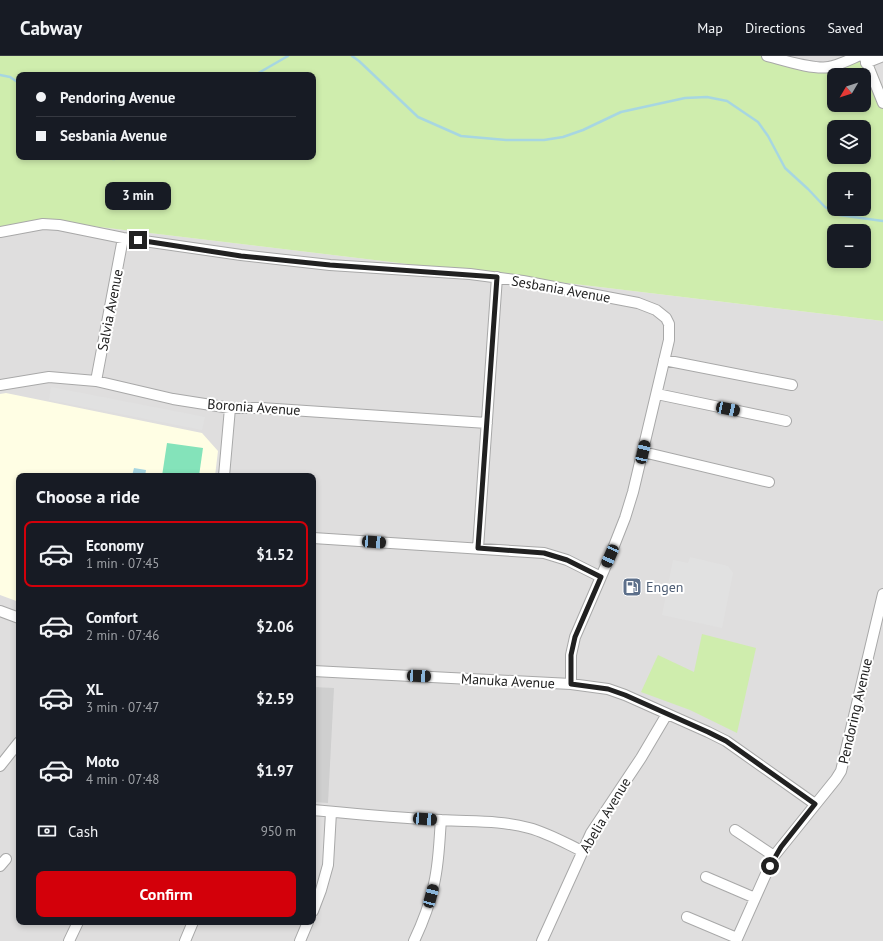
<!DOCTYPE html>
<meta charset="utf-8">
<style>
body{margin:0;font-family:"PT Sans",sans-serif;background:#242831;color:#f1f3f6;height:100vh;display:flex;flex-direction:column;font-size:15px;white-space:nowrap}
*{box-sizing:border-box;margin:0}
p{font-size:13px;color:#9ea1a6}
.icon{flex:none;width:22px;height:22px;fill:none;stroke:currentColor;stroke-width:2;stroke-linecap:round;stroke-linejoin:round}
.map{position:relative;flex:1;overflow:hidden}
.panel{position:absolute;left:16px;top:417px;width:300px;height:452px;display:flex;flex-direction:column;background:#171b24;border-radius:8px;box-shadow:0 2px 6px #0003}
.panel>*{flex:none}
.banner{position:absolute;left:16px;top:16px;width:300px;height:88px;border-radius:8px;box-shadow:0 2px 6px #0003;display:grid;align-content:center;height:88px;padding:0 20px;background:#171b24}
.needle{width:26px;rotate:231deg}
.tools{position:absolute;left:827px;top:12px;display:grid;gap:8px}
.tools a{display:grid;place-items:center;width:44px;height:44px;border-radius:8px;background:#171b24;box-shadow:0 2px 6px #0003;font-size:20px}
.end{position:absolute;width:18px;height:18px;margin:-9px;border:5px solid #212121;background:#fff;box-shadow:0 0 0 2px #fff}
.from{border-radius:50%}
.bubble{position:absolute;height:28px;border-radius:8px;background:#171b24;box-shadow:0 2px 6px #0003;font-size:13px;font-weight:800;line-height:28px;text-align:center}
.car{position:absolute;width:12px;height:24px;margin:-12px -6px;border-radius:5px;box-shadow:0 0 3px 1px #0007;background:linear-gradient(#222 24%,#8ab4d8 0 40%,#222 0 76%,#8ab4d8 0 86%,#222 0)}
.banner b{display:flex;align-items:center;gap:14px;height:38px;font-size:15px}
.banner b+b{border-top:1px solid #363941}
.banner i{width:10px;height:10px;background:#f1f3f6}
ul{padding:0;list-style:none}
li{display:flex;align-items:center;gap:12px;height:66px;margin:0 8px 6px;padding:0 12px;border:2px solid transparent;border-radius:8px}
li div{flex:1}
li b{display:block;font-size:15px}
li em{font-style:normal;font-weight:800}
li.active{border-color:#d3000a}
li>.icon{width:36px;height:36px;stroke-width:1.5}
h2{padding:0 20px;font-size:18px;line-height:48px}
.pay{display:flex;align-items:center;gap:10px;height:44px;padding:0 20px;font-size:15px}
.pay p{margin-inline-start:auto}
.action{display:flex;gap:8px;margin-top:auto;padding:8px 20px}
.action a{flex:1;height:46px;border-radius:8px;background:#d3000a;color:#fff;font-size:16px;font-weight:800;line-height:46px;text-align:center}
header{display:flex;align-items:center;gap:24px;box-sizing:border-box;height:56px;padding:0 20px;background:#171b24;border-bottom:1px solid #363941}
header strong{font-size:19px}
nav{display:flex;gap:22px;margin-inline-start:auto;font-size:14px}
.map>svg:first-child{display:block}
.residential{fill:#dfdede;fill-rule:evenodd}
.education{fill:#fffee4}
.religious{fill:#cfcfcf}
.grass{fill:#cfedad;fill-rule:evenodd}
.pitch{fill:#84e3ba}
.parking{fill:#e1e1e1}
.water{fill:#a7d6e1}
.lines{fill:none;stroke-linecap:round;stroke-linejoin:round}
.stream{stroke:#a7d6e1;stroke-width:2.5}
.street-casing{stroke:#a8a8a8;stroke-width:12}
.street{stroke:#fff;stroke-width:10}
.route{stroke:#212121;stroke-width:5}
.labels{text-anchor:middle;stroke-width:4;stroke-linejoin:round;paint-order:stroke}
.street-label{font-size:14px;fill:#212121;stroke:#fff}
.service-label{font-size:14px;fill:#4e5e75;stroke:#fff;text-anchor:start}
</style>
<header>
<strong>Cabway</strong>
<nav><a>Map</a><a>Directions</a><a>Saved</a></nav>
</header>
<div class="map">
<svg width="883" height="885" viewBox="0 0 883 885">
<rect width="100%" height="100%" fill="#f2eee8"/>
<path class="residential" d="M 778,0 L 848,0 L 822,11 Z
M 870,0 L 883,0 L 883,32 Z
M 41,164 L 883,265 L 883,885 L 0,885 L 0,172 ZM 19,420 L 313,420 L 313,866 L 19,866 Z"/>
<path class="education" d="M 6,337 L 202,377 L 218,395 L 215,420 L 19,420 L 19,546 L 0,539 L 0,338 Z"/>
<path class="religious" d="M 313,631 L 334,632 L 328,747 L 313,746 Z"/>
<path class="grass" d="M 0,0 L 778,0 L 822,11 L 848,0 L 870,0 L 883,32 L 883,265 L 41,164 L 0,172 ZM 19,19 L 313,19 L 313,101 L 19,101 ZM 834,19 L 864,19 L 864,49 L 834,49 ZM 834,71 L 864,71 L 864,101 L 834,101 ZM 834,123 L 864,123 L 864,153 L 834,153 ZM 834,175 L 864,175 L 864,205 L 834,205 Z
M 702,578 L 756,592 L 737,677 L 690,654 L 641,636 L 658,599 L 694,616 Z"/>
<path class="pitch" d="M 167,387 L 203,392 L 199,420 L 162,420 Z"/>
<path class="parking" d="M 51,331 L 205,361 L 202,374 L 49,344 Z
M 690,501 L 728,510 L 733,517 L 722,572 L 662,559 L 673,504 L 688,507 Z"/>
<path class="water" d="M 134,412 L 146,414 L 145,420 L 132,420 Z"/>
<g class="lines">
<path class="stream" d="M 352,0 L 359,5 L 418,61 L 461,80 L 506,84 L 544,84 L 563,81 L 583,74 L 621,56 L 685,42 L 707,41 L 727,45 L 758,66 L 768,80 L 785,112 L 808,133 L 825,151 L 839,159 L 883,165
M 0,19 L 10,21 L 19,27
M 255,19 L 288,0
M 91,101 L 114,103 L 122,101"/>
<g class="street-casing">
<path id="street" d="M 767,0 C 783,4 813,14 829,11 C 839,9 849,4 858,0
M 864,0 L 883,47
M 866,7 L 883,0
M 0,176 L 43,168 L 59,169 L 123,182 L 241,199 L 330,209 L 470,218 L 523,225 L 638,247 L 656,254 L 666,262 L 669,268 L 669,284 L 633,436 L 625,462 L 610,500 L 575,581 L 571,599 L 571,628
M 664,304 L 792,329
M 96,325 L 123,182
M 0,329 L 49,321 L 96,325 L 173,343 L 230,352 L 261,352 L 487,367
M 657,338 L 786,365
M 643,396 L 769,426
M 224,420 L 230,352
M 313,482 L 544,497 L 567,504 L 601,521
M 478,492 L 497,221
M 0,555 L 19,562
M 313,615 L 571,628 L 608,633 L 625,639 L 708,676 L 726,685 L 815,748
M 0,710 L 19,686
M 313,754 C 356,758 398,762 441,764 C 470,766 500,764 529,772 C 548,777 565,787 582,795
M 735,774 L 774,800
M 0,810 L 6,803
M 706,821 L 755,842
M 313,855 L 321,834 L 328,809 L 331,756
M 687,861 L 737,882
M 69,885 L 78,866
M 185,885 L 193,866
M 300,885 L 308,866
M 414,885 C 422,868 429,851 433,832 C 439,810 439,787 441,764
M 542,885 L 591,777 L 641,702 L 667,658
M 736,885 L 774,800 L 836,723 L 841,715 L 883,538"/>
</g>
<use href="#street" class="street"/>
</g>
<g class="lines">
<path class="route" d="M 138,184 L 241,200 L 330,209 L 497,221 L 478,492 L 544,497 L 567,504 L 601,521 L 575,581 L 571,599 L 571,628 L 608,633 L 625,639 L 708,676 L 726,685 L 815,748 L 781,791 L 770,810"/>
</g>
<defs>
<g id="fuel-square" transform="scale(1)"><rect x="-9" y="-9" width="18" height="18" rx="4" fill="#5c6f8a" stroke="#fff"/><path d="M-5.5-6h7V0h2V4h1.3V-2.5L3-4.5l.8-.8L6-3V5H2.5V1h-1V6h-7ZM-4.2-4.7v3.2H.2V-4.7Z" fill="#fff"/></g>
</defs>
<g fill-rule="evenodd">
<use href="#fuel-square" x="632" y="531"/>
</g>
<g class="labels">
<g class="street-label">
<text transform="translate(561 233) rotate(10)" y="5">Sesbania Avenue</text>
<text transform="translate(110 254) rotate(-79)" y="5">Salvia Avenue</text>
<text transform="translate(254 351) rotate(4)" y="5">Boronia Avenue</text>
<text transform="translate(508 625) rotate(3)" y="5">Manuka Avenue</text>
<text transform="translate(855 655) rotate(-77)" y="5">Pendoring Avenue</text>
<text transform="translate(605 759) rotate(-59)" y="5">Abelia Avenue</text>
</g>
<g class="service-label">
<text x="646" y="536">Engen</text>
</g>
</g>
</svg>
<div class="tools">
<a><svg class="needle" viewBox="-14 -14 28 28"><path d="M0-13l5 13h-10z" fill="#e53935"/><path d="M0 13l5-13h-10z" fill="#9ea1a6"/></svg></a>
<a><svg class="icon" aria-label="layers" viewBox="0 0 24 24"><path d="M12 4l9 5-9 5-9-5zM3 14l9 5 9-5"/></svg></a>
<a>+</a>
<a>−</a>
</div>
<i class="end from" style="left:770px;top:810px"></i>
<i class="end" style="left:138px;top:184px"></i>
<div class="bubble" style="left:105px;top:126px;width:66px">3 min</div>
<i class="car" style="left:728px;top:353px;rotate:102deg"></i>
<i class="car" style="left:643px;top:396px;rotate:13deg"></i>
<i class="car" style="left:374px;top:486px;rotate:94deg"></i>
<i class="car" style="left:610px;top:500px;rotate:204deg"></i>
<i class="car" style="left:419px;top:620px;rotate:93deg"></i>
<i class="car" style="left:425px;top:763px;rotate:94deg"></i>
<i class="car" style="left:431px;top:840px;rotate:15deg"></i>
<div class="banner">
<b><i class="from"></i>Pendoring Avenue</b>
<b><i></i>Sesbania Avenue</b>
</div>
<section class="panel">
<h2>Choose a ride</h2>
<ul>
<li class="active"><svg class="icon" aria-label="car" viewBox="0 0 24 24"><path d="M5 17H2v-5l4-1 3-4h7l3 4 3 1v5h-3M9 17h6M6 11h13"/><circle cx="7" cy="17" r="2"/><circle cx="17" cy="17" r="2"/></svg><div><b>Economy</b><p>1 min · 07:45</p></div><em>$1.52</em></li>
<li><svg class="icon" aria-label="car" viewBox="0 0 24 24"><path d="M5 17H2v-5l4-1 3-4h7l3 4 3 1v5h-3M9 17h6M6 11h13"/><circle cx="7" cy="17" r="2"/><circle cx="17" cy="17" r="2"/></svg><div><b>Comfort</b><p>2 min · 07:46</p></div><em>$2.06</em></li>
<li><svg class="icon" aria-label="car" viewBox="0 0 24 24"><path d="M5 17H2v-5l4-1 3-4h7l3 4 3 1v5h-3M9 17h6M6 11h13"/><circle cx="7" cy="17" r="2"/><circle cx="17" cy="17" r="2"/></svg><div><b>XL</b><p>3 min · 07:47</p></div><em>$2.59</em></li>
<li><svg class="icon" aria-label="car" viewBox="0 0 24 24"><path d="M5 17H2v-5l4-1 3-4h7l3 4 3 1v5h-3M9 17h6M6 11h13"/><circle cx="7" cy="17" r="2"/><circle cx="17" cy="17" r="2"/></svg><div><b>Moto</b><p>4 min · 07:48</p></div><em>$1.97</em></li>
</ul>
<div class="pay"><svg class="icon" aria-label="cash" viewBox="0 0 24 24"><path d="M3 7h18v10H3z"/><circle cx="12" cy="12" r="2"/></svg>Cash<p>950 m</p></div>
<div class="action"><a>Confirm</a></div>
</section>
</div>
